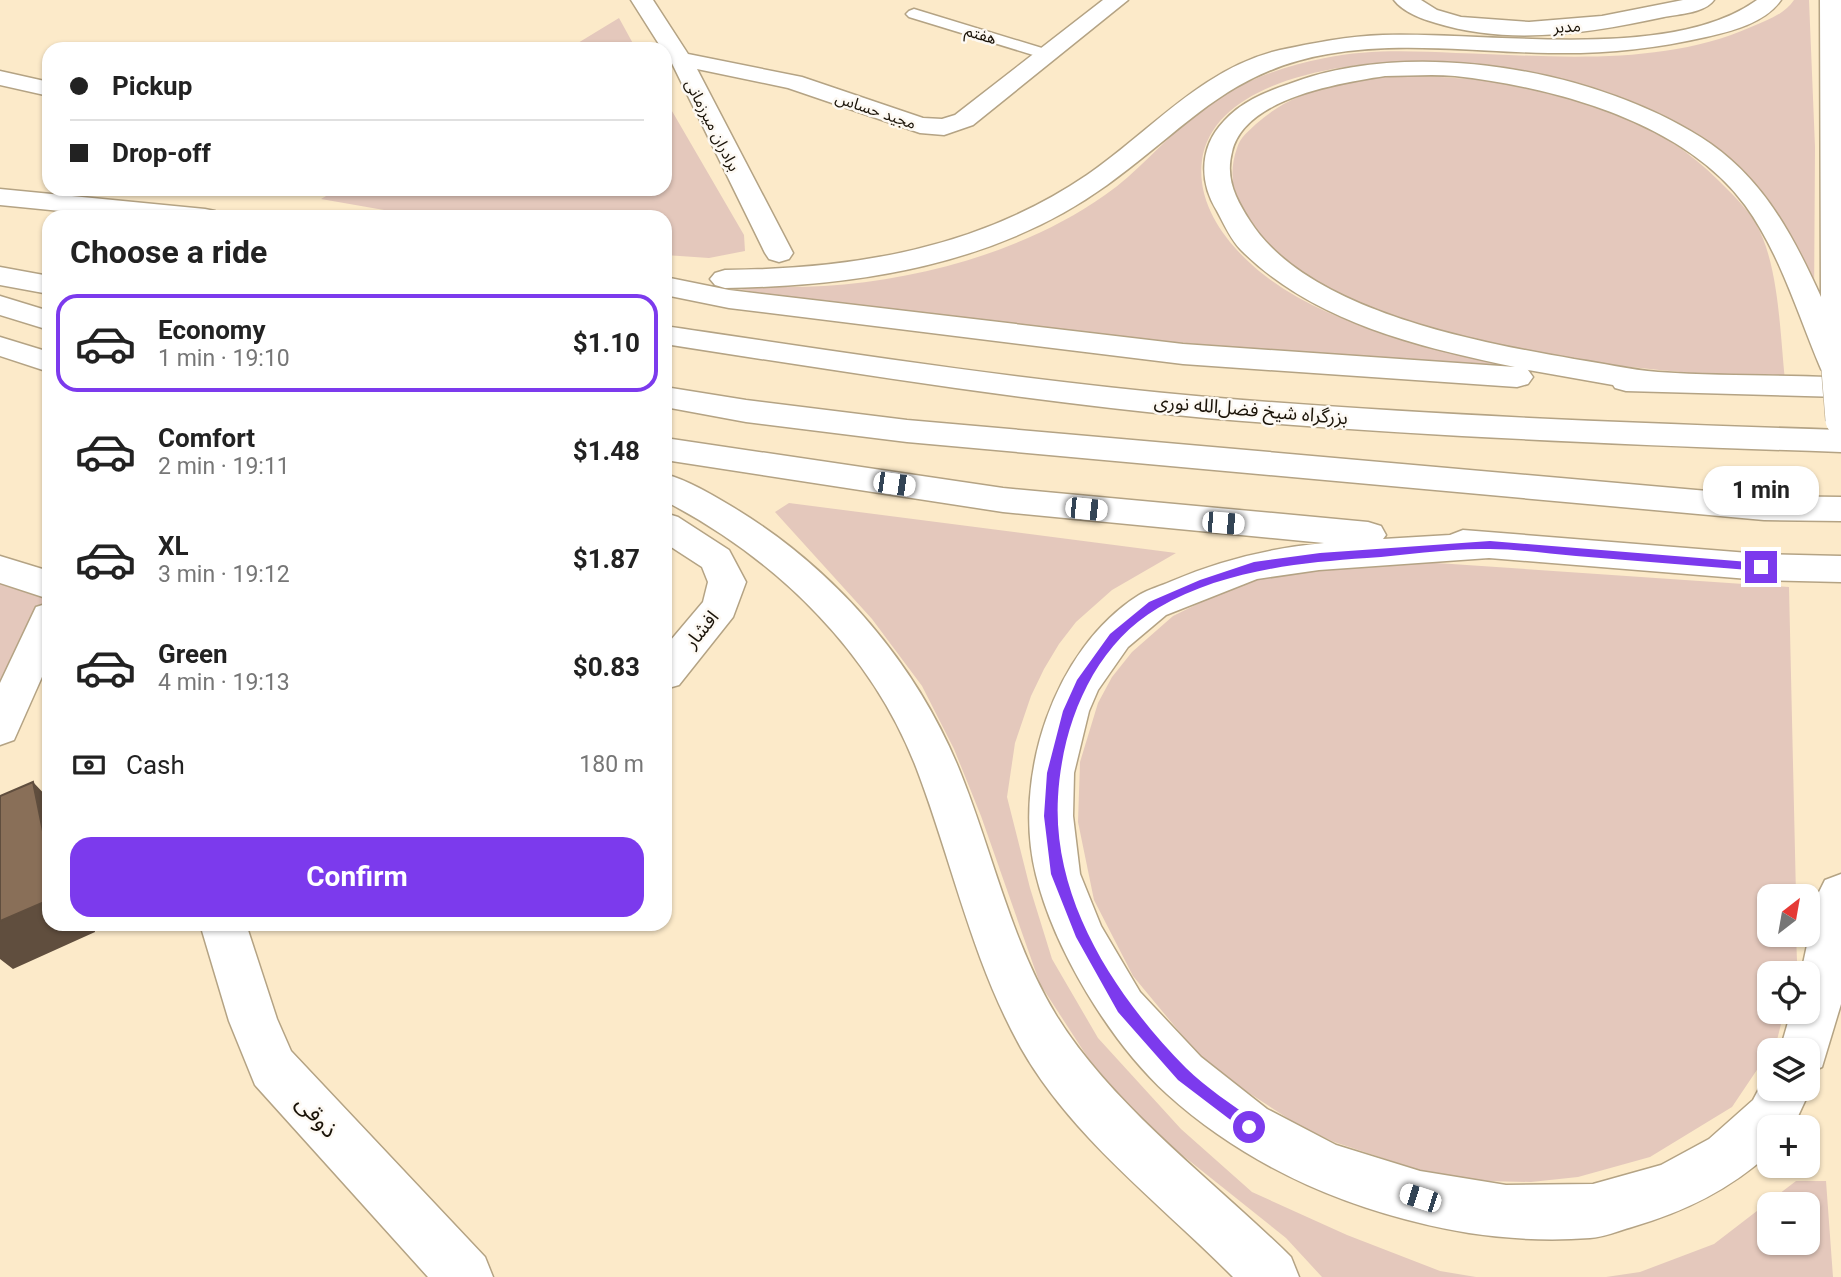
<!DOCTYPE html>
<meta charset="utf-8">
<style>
body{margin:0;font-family:Roboto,"Noto Sans Arabic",sans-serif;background:#f6f6f6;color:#222;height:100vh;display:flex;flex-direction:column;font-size:26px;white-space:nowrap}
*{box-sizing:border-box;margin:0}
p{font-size:23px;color:#767676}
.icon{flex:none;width:38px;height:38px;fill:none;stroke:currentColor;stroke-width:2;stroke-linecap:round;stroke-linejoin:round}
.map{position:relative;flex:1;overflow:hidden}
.side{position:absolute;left:42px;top:210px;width:630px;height:721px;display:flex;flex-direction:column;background:#fff;border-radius:21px;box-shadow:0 2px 5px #0004}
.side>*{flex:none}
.hud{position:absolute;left:42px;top:42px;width:630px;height:154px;border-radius:21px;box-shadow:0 2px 5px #0004;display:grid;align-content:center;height:154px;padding:0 28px;background:#fff}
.needle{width:46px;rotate:31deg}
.controls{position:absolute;left:1757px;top:884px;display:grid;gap:14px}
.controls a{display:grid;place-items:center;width:63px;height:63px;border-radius:14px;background:#fff;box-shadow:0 2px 5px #0004;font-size:35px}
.end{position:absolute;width:32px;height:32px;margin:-16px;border:9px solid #7c3aed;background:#fff;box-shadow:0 0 0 4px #fff}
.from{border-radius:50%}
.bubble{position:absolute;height:49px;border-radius:21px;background:#fff;box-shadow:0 2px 5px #0004;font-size:23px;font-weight:700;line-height:49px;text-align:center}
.car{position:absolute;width:21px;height:42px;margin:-21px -10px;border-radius:9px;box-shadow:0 0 5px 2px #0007;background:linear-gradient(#fff 24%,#345 0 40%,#fff 0 76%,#345 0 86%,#fff 0)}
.hud b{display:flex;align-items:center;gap:24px;height:66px;font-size:26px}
.hud b+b{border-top:2px solid #e0e0e0}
.hud i{width:18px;height:18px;background:#222}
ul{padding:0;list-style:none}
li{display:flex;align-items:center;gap:21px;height:98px;margin:0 14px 10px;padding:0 14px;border:4px solid transparent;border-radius:21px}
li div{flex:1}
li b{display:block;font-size:26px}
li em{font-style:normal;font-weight:700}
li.active{border-color:#7c3aed}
li>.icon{width:63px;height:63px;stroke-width:1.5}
h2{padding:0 28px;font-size:32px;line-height:84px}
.pay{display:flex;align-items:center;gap:18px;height:77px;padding:0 28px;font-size:26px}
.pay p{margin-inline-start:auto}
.action{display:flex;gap:14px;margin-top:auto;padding:14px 28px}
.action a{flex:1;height:80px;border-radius:21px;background:#7c3aed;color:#fff;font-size:28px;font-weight:700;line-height:80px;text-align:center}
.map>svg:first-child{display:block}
.green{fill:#e4c8bc;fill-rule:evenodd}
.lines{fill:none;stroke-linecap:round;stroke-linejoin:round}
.service-casing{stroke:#b4a384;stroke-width:3}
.minor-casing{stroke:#b4a384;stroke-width:3}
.trunk-casing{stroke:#b4a384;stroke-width:3}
.service{fill:#fff;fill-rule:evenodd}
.minor{fill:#fff;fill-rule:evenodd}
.trunk{fill:#fff;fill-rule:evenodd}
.trunk-bridge-casing{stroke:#b4a384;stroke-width:32;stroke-linecap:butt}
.trunk-bridge{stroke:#fff;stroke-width:31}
.shaded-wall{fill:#604e3e}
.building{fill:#896f58;stroke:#604e3e;stroke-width:2}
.route{fill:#7c3aed}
.labels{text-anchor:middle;stroke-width:5;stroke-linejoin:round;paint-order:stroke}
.far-street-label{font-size:16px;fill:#1a1308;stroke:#fdf9f3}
.street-label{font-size:19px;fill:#1a1308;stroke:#fdf9f3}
.near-street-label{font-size:23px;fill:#1a1308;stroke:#fdf9f3}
</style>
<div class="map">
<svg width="1841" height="1277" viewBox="0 0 1841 1277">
<rect width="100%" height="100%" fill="#fceac9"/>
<path class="green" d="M 1794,0 L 1809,0 L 1815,147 L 1814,309 C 1796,246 1778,196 1723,155 C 1714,149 1705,140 1694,135 C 1663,120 1627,111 1594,100 C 1565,90 1535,76 1505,69 C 1428,51 1217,58 1202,160 C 1196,205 1227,244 1259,271 C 1329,329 1437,347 1523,369 C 1257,348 989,334 726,287 C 758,286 791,288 824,286 C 920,280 1026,251 1105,195 C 1137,173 1161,143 1190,119 C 1231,85 1274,68 1325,58 C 1368,49 1412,51 1456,53 C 1552,56 1661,67 1751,27 C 1766,21 1785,14 1794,0 Z
M 619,18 L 636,49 L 568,49 Z
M 1388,76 C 1505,75 1632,94 1718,180 C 1732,194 1747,208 1756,224 C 1779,264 1780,334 1785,380 C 1639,370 1345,352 1252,227 C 1234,203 1227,176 1237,148 C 1241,136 1248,132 1256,124 C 1294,90 1339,82 1388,76 Z
M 665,99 L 744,235 L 745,251 L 709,258 L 665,255 L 665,217 L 424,217 L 321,199 L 338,189 L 665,189 Z
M 789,503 L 1176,553 L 1112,590 L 1076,622 L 1059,644 L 1044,669 L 1031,696 L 1015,743 L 1007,797 L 1030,888 L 1052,959 L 1098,1038 L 1181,1129 L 1252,1192 L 1347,1235 L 1440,1271 L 1476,1277 L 1322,1277 L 1286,1238 L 1147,1127 L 1090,1061 L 1040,984 L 981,816 L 954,749 L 922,686 L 872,619 L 775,512 Z
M 1422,562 L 1789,587 L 1796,896 L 1769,896 L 1769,934 L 1796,935 L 1797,961 L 1794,973 L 1769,973 L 1769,1012 L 1784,1012 L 1777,1040 L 1732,1107 L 1650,1157 L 1578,1177 L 1531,1182 L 1484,1181 L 1419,1170 L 1334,1142 L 1298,1125 L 1226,1078 L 1196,1052 L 1133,976 L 1094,900 L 1078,822 L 1080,762 L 1098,703 L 1112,677 L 1132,652 L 1173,616 L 1240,583 L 1298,570 Z
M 0,583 L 46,599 L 0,692 Z
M 1796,1181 L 1826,1181 L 1833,1277 L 1606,1277 L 1640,1272 L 1714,1244 ZM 1808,1204 L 1808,1242 L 1769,1242 L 1769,1204 Z"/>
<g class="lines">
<g class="service-casing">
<path id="service" d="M 914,9 L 1055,52 L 1057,55 L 1055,58 L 1043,58 L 909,17 L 906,14 L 909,11 Z"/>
</g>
<g class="minor-casing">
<path id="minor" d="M 631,0 L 653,0 L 688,54 L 802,77 L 923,118 L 942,119 L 955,115 L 1103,0 L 1128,0 L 973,125 L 944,135 L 920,133 L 788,88 L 697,69 L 793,253 L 789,259 L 779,262 L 769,259 L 765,253 L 665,49 L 662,49 Z
M 1394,0 L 1421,0 L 1437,10 L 1461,17 L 1529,22 L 1602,16 L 1683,0 L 1714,0 C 1705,13 1679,14 1664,17 C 1590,33 1510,46 1436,23 C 1422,19 1403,12 1394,0 Z
M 0,71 L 49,82 L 49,96 L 0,85 Z
M 0,337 L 49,352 L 49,372 L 0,356 Z
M 665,513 L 678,517 L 729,550 L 746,582 L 733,617 L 679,685 L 665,689 L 665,647 L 703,602 L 708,582 L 702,567 L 665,543 Z
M 0,556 L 49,571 L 49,599 L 0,583 Z
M 49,603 L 49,661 L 14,740 L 0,745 L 0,683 L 36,607 Z
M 200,924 L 246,924 L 277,1019 L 291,1051 L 485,1257 L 493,1277 L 428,1277 L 255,1085 L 229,1021 Z"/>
</g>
<g class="trunk-casing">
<path id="trunk" d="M 1757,0 L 1781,0 C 1765,23 1732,31 1706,37 C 1654,49 1603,54 1549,53 C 1476,52 1401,41 1328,54 C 1228,71 1185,129 1107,185 C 996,265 859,286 725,288 L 715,285 L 710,279 L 715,273 L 725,270 C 854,269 978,249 1087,175 C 1150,132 1202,68 1280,50 C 1314,43 1348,36 1383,35 C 1487,31 1670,63 1757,0 Z
M 1820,0 L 1841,0 L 1841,397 L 1626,391 L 1615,388 L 1613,385 L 1523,369 L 1528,370 L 1533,377 L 1528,384 L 1517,387 L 1183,364 L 729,308 L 665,295 L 665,277 L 729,290 L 1183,344 L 1515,367 C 1419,347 1313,322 1241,250 C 1231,240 1224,224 1217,211 C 1199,182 1199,147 1224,121 C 1241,102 1265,92 1289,84 C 1412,36 1603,70 1711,144 C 1766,183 1794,238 1821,297 ZM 1385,76 C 1408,76 1432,74 1455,76 C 1553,87 1683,121 1745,205 C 1780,253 1798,315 1821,369 L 1828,377 C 1772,375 1715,376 1658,372 C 1630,370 1602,363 1574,359 C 1477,342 1307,311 1250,221 C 1236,199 1225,179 1232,152 C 1244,98 1340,83 1385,76 Z
M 0,189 L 205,209 L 215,211 L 219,217 L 121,217 L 0,205 Z
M 0,267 L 49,276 L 49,294 L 0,285 Z
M 0,296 L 49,311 L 49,330 L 0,315 Z
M 665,326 C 845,353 1025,381 1207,397 C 1418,415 1629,423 1841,430 L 1841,452 C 1629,445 1418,436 1206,418 C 1025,401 845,372 665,344 Z
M 665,387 L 746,400 L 907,420 L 1764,496 L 1841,497 L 1841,521 L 1764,520 L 907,442 L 746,422 L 665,407 Z
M 665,438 L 1003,488 L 1368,522 L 1381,526 L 1386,535 L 1383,539 L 1450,535 L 1463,530 L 1761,554 L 1841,556 L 1841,582 L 1761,580 L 1489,558 L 1319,570 L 1257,579 L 1166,615 L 1128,647 L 1098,690 L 1089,711 L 1074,773 L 1073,816 L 1080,874 L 1101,926 L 1140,992 L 1201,1057 L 1267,1109 L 1336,1145 L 1420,1171 L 1506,1185 L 1593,1184 L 1661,1165 L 1709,1139 L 1753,1100 L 1769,1070 L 1769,1088 L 1808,1088 L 1808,1080 L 1811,1088 L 1793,1127 L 1769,1127 L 1769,1154 C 1729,1190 1684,1212 1632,1227 C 1618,1231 1604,1237 1590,1238 C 1550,1241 1508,1239 1469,1233 C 1357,1214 1251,1170 1167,1094 C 1110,1042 1054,949 1036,875 C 1012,779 1053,649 1139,595 C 1149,589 1161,586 1172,581 C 1221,560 1271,548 1324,543 L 1003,512 L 665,460 Z
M 665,474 C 690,481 714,496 736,509 C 836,570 918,665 961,774 C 993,854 1011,941 1056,1015 C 1112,1106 1215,1182 1291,1257 L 1299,1277 L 1233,1277 C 1161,1204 1072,1138 1021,1048 C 973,962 953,866 919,775 C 875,654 777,559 665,501 Z
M 1841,874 L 1841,1004 L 1822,1067 L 1808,1073 L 1808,1050 L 1780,1050 L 1791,1012 L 1808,1012 L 1808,973 L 1801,973 L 1818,894 L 1825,880 Z"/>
</g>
<use href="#service" class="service"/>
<use href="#minor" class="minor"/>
<use href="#trunk" class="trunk"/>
<g class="trunk-bridge-casing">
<path id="trunk-bridge" d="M 1837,369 L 1841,420"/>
</g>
<use href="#trunk-bridge" class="trunk-bridge"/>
</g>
<path class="shaded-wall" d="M 33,782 L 49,799 L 49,861 Z
M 49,900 L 49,924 L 94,924 L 95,932 L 13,969 L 0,959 L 0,921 Z"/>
<path class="building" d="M 33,782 L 49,861 L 49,900 L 0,921 L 0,796 Z"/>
<path class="route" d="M 1490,541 L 1761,563 L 1766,567 L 1761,571 C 1699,566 1638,561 1576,556 C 1548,554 1518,549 1490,549 C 1449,548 1407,555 1367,558 C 1294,563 1222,571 1158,608 C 1093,646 1062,725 1058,797 C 1052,901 1116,997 1186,1068 C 1206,1088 1232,1104 1254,1121 L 1256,1127 L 1254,1132 L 1249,1134 L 1178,1080 L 1118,1012 L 1076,937 L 1051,874 L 1044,816 L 1047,773 L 1063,711 L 1077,680 L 1110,634 L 1149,602 L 1200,580 L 1254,562 L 1320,553 Z"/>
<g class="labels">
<g class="far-street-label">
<text transform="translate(1567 26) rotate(-3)" y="6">مدبر</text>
<text transform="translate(981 34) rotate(17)" y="6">هفتم</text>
<text transform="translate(876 110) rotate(19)" y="6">مجید حساس</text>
<text transform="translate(713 125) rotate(63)" y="6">برادران میرزمانی</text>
</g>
<g class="street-label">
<text transform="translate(1251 409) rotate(5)" y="7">بزرگراه شیخ فضل‌الله نوری</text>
<text transform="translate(701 629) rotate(-51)" y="7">افشار</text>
</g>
<g class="near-street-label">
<text transform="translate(317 1116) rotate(47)" y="8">ذوقی</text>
</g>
</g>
</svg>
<div class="controls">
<a><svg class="needle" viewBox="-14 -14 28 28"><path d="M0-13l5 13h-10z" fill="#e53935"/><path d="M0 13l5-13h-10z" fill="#767676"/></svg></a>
<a><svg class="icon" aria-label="locate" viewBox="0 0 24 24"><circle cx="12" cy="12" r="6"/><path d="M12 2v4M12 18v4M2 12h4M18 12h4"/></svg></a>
<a><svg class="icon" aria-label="layers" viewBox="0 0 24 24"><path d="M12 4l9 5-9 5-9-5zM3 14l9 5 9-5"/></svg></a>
<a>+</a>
<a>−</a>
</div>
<i class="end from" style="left:1249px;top:1127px"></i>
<i class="end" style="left:1761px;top:567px"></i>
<div class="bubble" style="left:1703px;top:466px;width:116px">1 min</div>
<i class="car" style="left:894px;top:484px;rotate:98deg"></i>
<i class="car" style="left:1086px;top:509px;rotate:96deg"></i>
<i class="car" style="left:1223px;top:523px;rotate:95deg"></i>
<i class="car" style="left:1420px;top:1198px;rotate:288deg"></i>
<div class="hud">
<b><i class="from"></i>Pickup</b>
<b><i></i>Drop-off</b>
</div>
<section class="side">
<h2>Choose a ride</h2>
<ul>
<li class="active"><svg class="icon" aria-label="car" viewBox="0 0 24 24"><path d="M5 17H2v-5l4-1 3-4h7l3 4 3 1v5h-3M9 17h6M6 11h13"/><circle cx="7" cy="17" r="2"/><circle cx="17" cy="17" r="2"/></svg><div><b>Economy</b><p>1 min · 19:10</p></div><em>$1.10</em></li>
<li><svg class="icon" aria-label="car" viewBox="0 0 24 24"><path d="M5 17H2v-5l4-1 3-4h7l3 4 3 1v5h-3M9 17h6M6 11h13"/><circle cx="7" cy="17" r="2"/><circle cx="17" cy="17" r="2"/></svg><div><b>Comfort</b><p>2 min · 19:11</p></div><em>$1.48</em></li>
<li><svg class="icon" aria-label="car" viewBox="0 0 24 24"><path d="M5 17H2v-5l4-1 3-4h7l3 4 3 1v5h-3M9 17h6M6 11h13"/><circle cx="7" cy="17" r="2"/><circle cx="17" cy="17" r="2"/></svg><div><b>XL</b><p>3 min · 19:12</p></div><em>$1.87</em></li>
<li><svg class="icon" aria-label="car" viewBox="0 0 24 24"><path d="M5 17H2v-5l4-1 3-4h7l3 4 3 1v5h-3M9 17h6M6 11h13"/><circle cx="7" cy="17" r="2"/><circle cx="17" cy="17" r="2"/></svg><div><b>Green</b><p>4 min · 19:13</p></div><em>$0.83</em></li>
</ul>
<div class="pay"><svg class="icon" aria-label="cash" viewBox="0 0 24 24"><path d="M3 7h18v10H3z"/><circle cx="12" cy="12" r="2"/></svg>Cash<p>180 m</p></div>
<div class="action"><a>Confirm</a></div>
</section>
</div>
